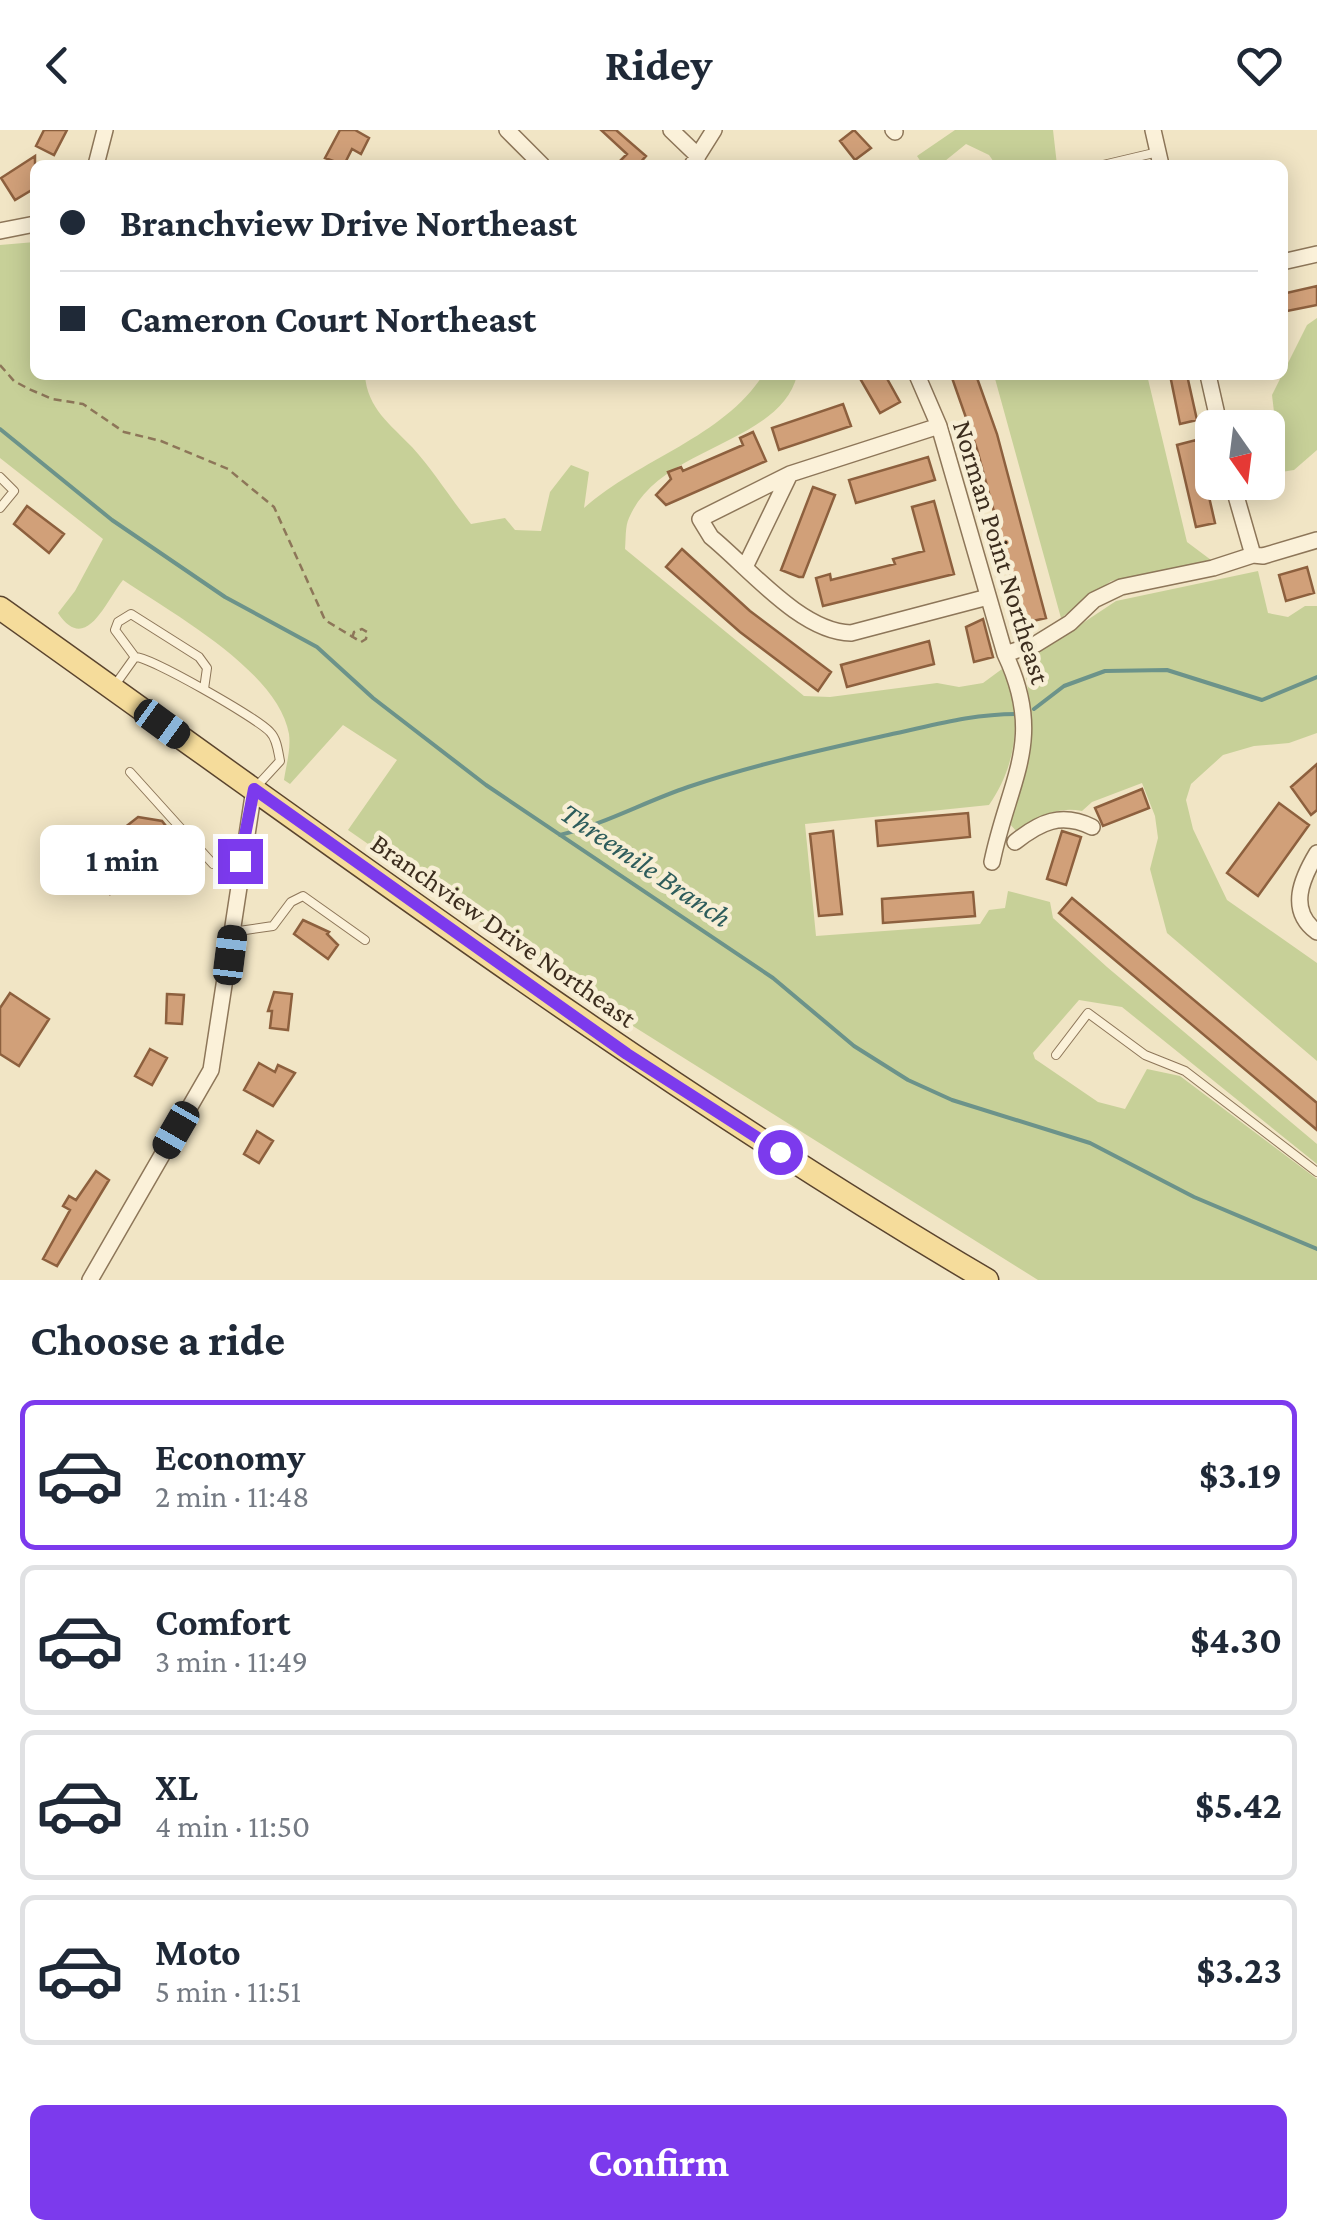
<!DOCTYPE html>
<meta charset="utf-8">
<style>
body{margin:0;font-family:"Crimson Pro",serif;background:#f2f2f3;color:#1f2937;height:100vh;display:flex;flex-direction:column;font-size:38px;white-space:nowrap}
*{box-sizing:border-box;margin:0}
p{font-size:32px;color:#747a83}
.icon{flex:none;width:55px;height:55px;fill:none;stroke:currentColor;stroke-width:2;stroke-linecap:round;stroke-linejoin:round}
.map{position:relative;height:1150px;overflow:hidden}
.sheet{display:flex;flex-direction:column;background:#fff;flex:1}
.sheet>*{flex:none}
.banner{position:absolute;left:30px;top:30px;width:1258px;height:220px;border-radius:15px;box-shadow:0 5px 25px #0003;display:grid;align-content:center;height:220px;padding:0 30px;background:#fff}
.needle{width:65px;rotate:166deg}
.controls{position:absolute;left:1195px;top:280px;display:grid;gap:20px}
.controls a{display:grid;place-items:center;width:90px;height:90px;border-radius:15px;background:#fff;box-shadow:0 5px 25px #0003;font-size:50px}
.end{position:absolute;width:45px;height:45px;margin:-22px;border:12px solid #7c3aed;background:#fff;box-shadow:0 0 0 5px #fff}
.from{border-radius:50%}
.bubble{position:absolute;height:70px;border-radius:15px;background:#fff;box-shadow:0 5px 25px #0003;font-size:32px;font-weight:700;line-height:70px;text-align:center}
.car{position:absolute;width:30px;height:60px;margin:-30px -15px;border-radius:12px;box-shadow:0 0 8px 2px #0007;background:linear-gradient(#222 24%,#8ab4d8 0 40%,#222 0 76%,#8ab4d8 0 86%,#222 0)}
.banner b{display:flex;align-items:center;gap:35px;height:95px;font-size:38px}
.banner b+b{border-top:2px solid #e0e1e3}
.banner i{width:25px;height:25px;background:#1f2937}
ul{padding:0;list-style:none}
li{display:flex;align-items:center;gap:30px;height:150px;margin:0 20px 15px;padding:0 10px;border:5px solid #e0e1e3;border-radius:15px}
li div{flex:1}
li b{display:block;font-size:38px}
li em{font-style:normal;font-weight:700}
li.active{border-color:#7c3aed}
li>.icon{width:90px;height:90px;stroke-width:1.5}
h2{padding:0 30px;font-size:45px;line-height:120px}
.primary-button{display:flex;gap:20px;margin-top:auto;padding:20px 30px}
.primary-button a{flex:1;height:115px;border-radius:15px;background:#7c3aed;color:#fff;font-size:40px;font-weight:700;line-height:115px;text-align:center}
header{display:flex;justify-content:space-between;align-items:center;height:130px;padding:0 30px;background:#fff;font-size:45px;font-weight:700}
.map>svg:first-child{display:block}
.green{fill:#c7d098}
.lines{fill:none;stroke-linecap:round;stroke-linejoin:round}
.stream{stroke:#6c938a;stroke-width:4}
.building{fill:#d1a079;stroke:#8d603e;stroke-width:2.5}
.lane-casing{stroke:#8d7659;stroke-width:10}
.street-casing{stroke:#8d7659;stroke-width:18}
.primary-casing{stroke:#5a442e;stroke-width:25}
.path{stroke:#8d7659;stroke-width:2.5;stroke-dasharray:8 5;stroke-linecap:butt}
.lane{stroke:#fbf1d9;stroke-width:8}
.street{stroke:#fbf1d9;stroke-width:15}
.primary{stroke:#f5dc9b;stroke-width:22}
.route{stroke:#7c3aed;stroke-width:12}
.labels{text-anchor:middle;stroke-width:9;stroke-linejoin:round;paint-order:stroke}
.street-label{font-size:28px;fill:#3c2d1e;stroke:#f7eed5}
.water-label{font-size:30px;font-style:italic;fill:#2d5c5b;stroke:#f7eed5}
</style>
<header><svg class="icon" aria-label="back" viewBox="0 0 24 24"><path d="M15 5l-7 7 7 7"/></svg>Ridey<svg class="icon" aria-label="heart" viewBox="0 0 24 24"><path d="M12 20l-8-8c-3-5 5-10 8-4 3-6 11-1 8 4z"/></svg></header>
<div class="map">
<svg width="1317" height="1150" viewBox="0 0 1317 1150">
<rect width="100%" height="100%" fill="#f1e5c5"/>
<path class="green" d="M 955,0 L 1053,0 L 1057,35 L 996,35 L 989,25 L 966,14 L 940,35 L 923,35 L 917,26 Z
M 35,112 L 35,245 L 365,245 C 367,278 391,295 412,317 C 433,340 451,369 471,394 L 505,388 L 515,400 L 541,401 L 550,362 L 571,335 L 589,342 L 584,378 C 641,328 722,308 763,245 L 797,245 C 781,314 659,316 629,388 C 625,396 626,409 625,419 L 804,566 L 830,567 L 937,553 L 959,557 L 983,553 L 1002,539 C 1024,583 1017,635 989,675 L 805,694 L 816,806 L 980,794 L 989,780 L 1005,778 L 1008,761 L 1050,772 L 1053,788 L 1107,837 L 1317,1014 L 1317,1034 L 1122,877 L 1079,870 L 1033,923 L 1035,929 L 1098,972 L 1125,979 L 1147,939 L 1180,946 L 1317,1049 L 1317,1150 L 1038,1150 L 601,876 L 348,700 L 397,630 L 343,595 L 290,654 L 284,650 C 286,636 291,619 289,604 C 278,541 173,484 123,450 C 105,472 86,525 58,483 L 75,461 L 103,409 L 0,328 L 0,115 Z
M 1317,188 L 1317,320 L 1294,340 L 1268,344 L 1268,298 L 1239,297 L 1274,282 L 1272,265 L 1307,195 Z
M 994,245 L 1147,245 L 1187,412 L 1211,430 L 1111,451 L 1061,488 Z
M 1258,441 L 1268,483 L 1288,487 L 1305,476 L 1317,476 L 1317,603 L 1289,613 L 1254,616 L 1223,625 L 1191,654 L 1186,670 L 1193,699 L 1227,770 L 1317,833 L 1317,931 L 1167,803 L 1150,739 L 1158,708 L 1155,686 L 1142,653 L 1092,672 L 1082,681 C 1056,676 1038,687 1017,702 L 1009,693 C 1032,639 1034,590 1024,532 L 1116,471 Z"/>
<g class="lines">
<path class="stream" d="M 0,299 L 112,390 L 225,467 L 317,517 L 373,568 L 486,655 L 773,848 L 854,916 L 908,950 L 952,970 L 1090,1013 L 1194,1067 L 1317,1119
M 1034,579 L 1064,556 L 1105,541 L 1167,540 L 1262,570 L 1317,547
M 560,705 C 605,694 644,672 688,657 C 753,635 821,620 888,605 C 931,596 971,584 1016,584"/>
</g>
<path class="building" d="M 44,0 L 67,0 L 54,25 L 36,16 Z
M 340,0 L 355,0 L 369,8 L 361,24 L 352,19 L 344,35 L 325,28 Z
M 601,0 L 616,0 L 646,26 L 638,35 L 627,35 L 621,30 L 627,24 Z
M 854,0 L 871,18 L 855,30 L 840,11 Z
M 35,26 L 35,58 L 15,70 L 1,48 Z
M 1317,156 L 1317,175 L 1282,182 L 1282,164 Z
M 858,245 L 885,245 L 900,272 L 880,283 Z
M 951,245 L 976,245 L 997,304 L 1046,488 L 1024,493 L 977,319 Z
M 1170,245 L 1187,245 L 1197,290 L 1180,294 Z
M 843,274 L 851,296 L 779,320 L 772,298 Z
M 753,302 L 766,331 L 666,375 L 656,365 L 671,349 L 668,342 L 681,337 L 683,341 L 743,315 L 740,308 Z
M 1196,310 L 1215,393 L 1196,397 L 1177,315 Z
M 928,327 L 935,350 L 856,373 L 849,350 Z
M 813,357 L 835,365 L 803,447 L 799,447 L 781,440 Z
M 934,371 L 954,444 L 823,476 L 816,448 L 830,444 L 831,450 L 895,434 L 893,429 L 924,421 L 912,377 Z
M 27,376 L 64,404 L 49,423 L 14,394 Z
M 682,419 L 750,481 L 831,542 L 818,561 L 740,502 L 666,437 Z
M 1307,437 L 1314,463 L 1286,471 L 1279,445 Z
M 983,489 L 993,527 L 974,532 L 966,497 Z
M 929,511 L 934,534 L 847,557 L 841,535 Z
M 1317,634 L 1317,680 L 1311,685 L 1291,657 Z
M 1142,659 L 1149,678 L 1103,696 L 1095,678 Z
M 1279,673 L 1309,695 L 1258,766 L 1227,743 Z
M 968,683 L 970,707 L 878,716 L 876,691 Z
M 138,687 L 162,691 L 177,710 L 174,734 L 155,749 L 132,747 L 110,764 L 94,743 L 114,727 L 95,724 L 97,714 L 117,716 L 119,702 Z
M 833,701 L 842,784 L 819,786 L 810,704 Z
M 1062,701 L 1081,707 L 1066,755 L 1047,749 Z
M 973,762 L 975,786 L 883,793 L 882,769 Z
M 1072,768 L 1317,973 L 1317,1000 L 1059,783 Z
M 303,790 L 329,802 L 327,804 L 338,815 L 328,829 L 294,804 Z
M 274,862 L 292,864 L 288,900 L 270,898 L 272,881 L 268,881 Z
M 10,863 L 49,889 L 19,936 L 0,924 L 0,878 Z
M 167,864 L 184,865 L 182,894 L 166,893 Z
M 150,919 L 167,928 L 152,955 L 135,946 Z
M 259,933 L 275,942 L 278,935 L 295,943 L 273,976 L 244,960 Z
M 257,1001 L 273,1011 L 259,1033 L 244,1024 Z
M 96,1041 L 109,1050 L 57,1136 L 43,1129 L 70,1080 L 63,1076 L 69,1066 L 76,1070 Z"/>
<g class="lines">
<g class="lane-casing">
<path id="lane" d="M 1103,35 L 1158,22
M 0,347 L 14,361 L 0,378
M 135,527 L 115,500 L 118,492 L 131,484 L 199,527 L 207,538 L 204,559
M 115,555 L 135,527 C 149,526 257,588 270,602 C 277,609 278,621 280,631 L 257,656
M 130,642 L 213,734
M 232,802 L 273,796 L 291,772 L 303,766 L 365,810
M 1056,925 L 1088,883 L 1145,925 L 1185,941 L 1317,1042"/>
</g>
<g class="street-casing">
<path id="street" d="M 507,0 L 542,35
M 671,0 L 698,26
M 893,0 L 895,2
M 1153,0 L 1161,35
M 96,35 L 105,0
M 692,35 L 714,0
M 0,101 L 35,94
M 1282,132 L 1317,124
M 917,245 L 939,296 L 1005,524 C 1046,610 1009,649 992,732
M 1208,245 L 1220,298
M 939,296 L 790,344 L 700,389 L 711,407 C 749,438 801,502 851,503 L 988,467
M 1232,352 L 1253,425
M 746,435 L 790,344
M 1005,524 L 1036,514 L 1070,493 L 1094,470 L 1121,457 L 1213,438 L 1253,425 L 1263,426 L 1317,410
M 1015,712 C 1040,692 1061,682 1092,697
M 1317,723 C 1302,748 1287,780 1317,802
M 90,1150 L 211,940 L 254,659"/>
</g>
<g class="primary-casing">
<path id="primary" d="M 0,478 C 325,709 644,948 987,1150"/>
</g>
<path class="path" d="M 0,235 L 14,251 L 29,259 L 52,269 L 83,274 L 124,302 L 161,311 L 228,339 L 274,377 L 325,490 L 361,512 L 366,509 L 367,502 L 362,499 L 354,502 L 352,508"/>
<use href="#lane" class="lane"/>
<use href="#street" class="street"/>
<use href="#primary" class="primary"/>
</g>
<g class="lines">
<path class="route" d="M 240,731 L 254,659 L 627,924 L 780,1022"/>
</g>
<g class="labels">
<g class="street-label">
<text transform="translate(1002 422) rotate(73)" y="10">Norman Point Northeast</text>
<text transform="translate(504 800) rotate(35)" y="10">Branchview Drive Northeast</text>
</g>
<g class="water-label">
<text transform="translate(646 735) rotate(34)" y="10">Threemile Branch</text>
</g>
</g>
</svg>
<div class="controls">
<a><svg class="needle" viewBox="-14 -14 28 28"><path d="M0-13l5 13h-10z" fill="#e53935"/><path d="M0 13l5-13h-10z" fill="#747a83"/></svg></a>
</div>
<i class="end from" style="left:780px;top:1022px"></i>
<i class="end" style="left:240px;top:731px"></i>
<div class="bubble" style="left:40px;top:695px;width:165px">1 min</div>
<i class="car" style="left:162px;top:594px;rotate:126deg"></i>
<i class="car" style="left:230px;top:825px;rotate:7deg"></i>
<i class="car" style="left:176px;top:1000px;rotate:210deg"></i>
<div class="banner">
<b><i class="from"></i>Branchview Drive Northeast</b>
<b><i></i>Cameron Court Northeast</b>
</div>
</div>
<section class="sheet">
<h2>Choose a ride</h2>
<ul>
<li class="active"><svg class="icon" aria-label="car" viewBox="0 0 24 24"><path d="M5 17H2v-5l4-1 3-4h7l3 4 3 1v5h-3M9 17h6M6 11h13"/><circle cx="7" cy="17" r="2"/><circle cx="17" cy="17" r="2"/></svg><div><b>Economy</b><p>2 min · 11:48</p></div><em>$3.19</em></li>
<li><svg class="icon" aria-label="car" viewBox="0 0 24 24"><path d="M5 17H2v-5l4-1 3-4h7l3 4 3 1v5h-3M9 17h6M6 11h13"/><circle cx="7" cy="17" r="2"/><circle cx="17" cy="17" r="2"/></svg><div><b>Comfort</b><p>3 min · 11:49</p></div><em>$4.30</em></li>
<li><svg class="icon" aria-label="car" viewBox="0 0 24 24"><path d="M5 17H2v-5l4-1 3-4h7l3 4 3 1v5h-3M9 17h6M6 11h13"/><circle cx="7" cy="17" r="2"/><circle cx="17" cy="17" r="2"/></svg><div><b>XL</b><p>4 min · 11:50</p></div><em>$5.42</em></li>
<li><svg class="icon" aria-label="car" viewBox="0 0 24 24"><path d="M5 17H2v-5l4-1 3-4h7l3 4 3 1v5h-3M9 17h6M6 11h13"/><circle cx="7" cy="17" r="2"/><circle cx="17" cy="17" r="2"/></svg><div><b>Moto</b><p>5 min · 11:51</p></div><em>$3.23</em></li>
</ul>
<div class="primary-button"><a>Confirm</a></div>
</section>
